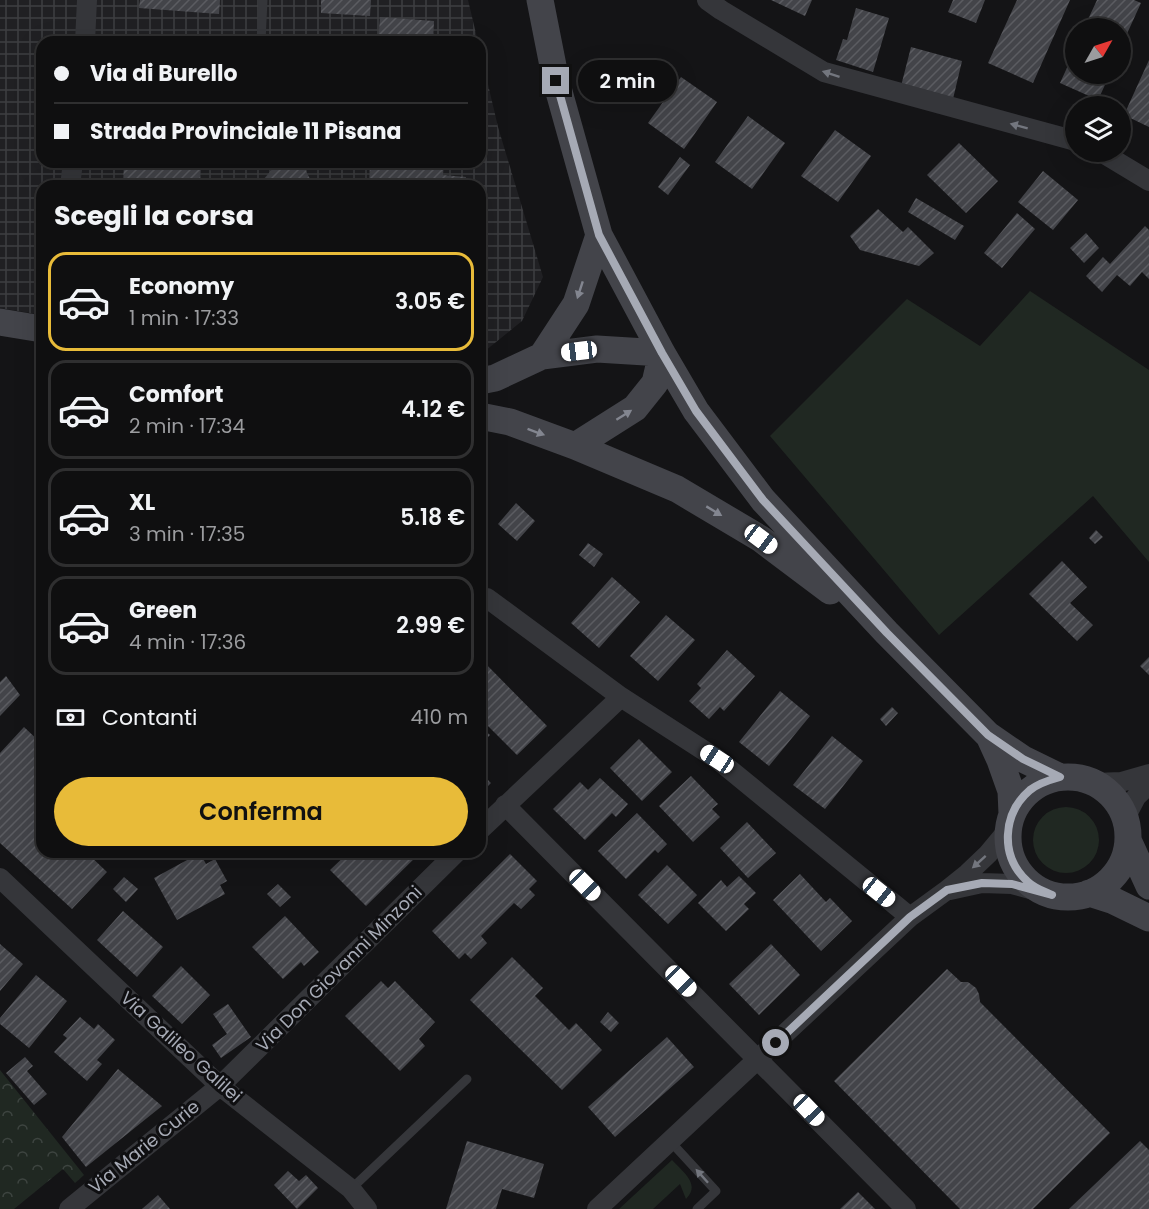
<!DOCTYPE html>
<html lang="it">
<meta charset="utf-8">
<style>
body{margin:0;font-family:Poppins,sans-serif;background:#181819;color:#f1f3f6;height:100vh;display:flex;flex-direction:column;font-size:22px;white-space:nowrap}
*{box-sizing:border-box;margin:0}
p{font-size:20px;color:#9b9c9f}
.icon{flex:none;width:33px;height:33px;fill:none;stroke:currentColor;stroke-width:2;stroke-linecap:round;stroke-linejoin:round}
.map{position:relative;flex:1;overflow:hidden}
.panel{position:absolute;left:36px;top:180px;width:450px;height:678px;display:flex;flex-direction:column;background:#0f0f10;border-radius:18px;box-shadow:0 6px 24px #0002,0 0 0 2px #2f2f30}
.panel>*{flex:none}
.banner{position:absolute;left:36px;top:36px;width:450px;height:132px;border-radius:18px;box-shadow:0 6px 24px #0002,0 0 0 2px #2f2f30;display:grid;align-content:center;height:132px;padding:0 18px;background:#0f0f10}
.needle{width:39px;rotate:51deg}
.buttons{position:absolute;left:1065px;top:18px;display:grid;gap:12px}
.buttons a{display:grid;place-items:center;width:66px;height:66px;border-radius:50%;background:#0f0f10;box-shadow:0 6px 24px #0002,0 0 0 2px #2f2f30;font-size:30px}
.end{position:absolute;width:27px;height:27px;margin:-14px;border:8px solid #a6aab5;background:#111;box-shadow:0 0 0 3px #111}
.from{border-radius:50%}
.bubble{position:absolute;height:42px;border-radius:21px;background:#0f0f10;box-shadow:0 6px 24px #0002,0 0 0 2px #2f2f30;font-size:20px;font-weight:600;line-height:42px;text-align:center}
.car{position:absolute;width:18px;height:36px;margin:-18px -9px;border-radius:8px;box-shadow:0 0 4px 2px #0007;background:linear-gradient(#fff 24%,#345 0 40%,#fff 0 76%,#345 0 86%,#fff 0)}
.banner b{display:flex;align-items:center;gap:21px;height:57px;font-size:22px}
.banner b+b{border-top:2px solid #2f2f30}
.banner i{width:15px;height:15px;background:#f1f3f6}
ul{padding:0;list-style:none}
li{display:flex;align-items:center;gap:18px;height:99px;margin:0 12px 9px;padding:0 6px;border:3px solid #2f2f30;border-radius:18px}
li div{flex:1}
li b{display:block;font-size:22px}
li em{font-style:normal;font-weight:600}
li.selected{border-color:#e8bb39}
li>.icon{width:54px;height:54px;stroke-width:1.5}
h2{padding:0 18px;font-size:27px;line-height:72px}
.pay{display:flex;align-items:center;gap:15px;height:66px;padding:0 18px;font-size:22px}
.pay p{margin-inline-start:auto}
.action{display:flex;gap:12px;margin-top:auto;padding:12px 18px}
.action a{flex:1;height:69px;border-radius:36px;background:#e8bb39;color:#111;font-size:24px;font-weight:600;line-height:69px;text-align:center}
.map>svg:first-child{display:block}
.industrial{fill:url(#industrial-grid)}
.green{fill:#202822}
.park{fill:url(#park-crowns)}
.building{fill:url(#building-hatch)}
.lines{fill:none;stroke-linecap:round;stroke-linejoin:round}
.service{stroke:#35363a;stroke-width:9}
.minor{stroke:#35363a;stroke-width:20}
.secondary{stroke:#43444a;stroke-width:27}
.oneway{fill:#73767e}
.oneway2{fill:#838690}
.route{stroke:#a6aab5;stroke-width:8}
.labels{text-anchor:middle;stroke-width:6;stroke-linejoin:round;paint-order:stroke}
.street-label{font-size:18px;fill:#a6aab5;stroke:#0f0f11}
</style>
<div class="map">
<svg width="1149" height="1209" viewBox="0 0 1149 1209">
<defs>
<pattern id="industrial-grid" width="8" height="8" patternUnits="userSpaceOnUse" patternTransform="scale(1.5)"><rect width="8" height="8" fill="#202023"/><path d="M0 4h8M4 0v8" fill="none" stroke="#3d3e41"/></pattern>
<pattern id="park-crowns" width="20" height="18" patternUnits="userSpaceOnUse" patternTransform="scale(1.5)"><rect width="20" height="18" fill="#202822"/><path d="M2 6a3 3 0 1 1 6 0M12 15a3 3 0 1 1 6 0" fill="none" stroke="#3d4440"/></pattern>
<pattern id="building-hatch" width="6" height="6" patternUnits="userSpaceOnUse" patternTransform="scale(1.5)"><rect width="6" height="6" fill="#434449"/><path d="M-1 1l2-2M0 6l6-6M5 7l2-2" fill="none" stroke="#5b5c61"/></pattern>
</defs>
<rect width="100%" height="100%" fill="#141416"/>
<path class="industrial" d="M 0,0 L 468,0 L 478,42 L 42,42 L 42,162 L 480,162 L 480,50 L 498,127 L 543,277 L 522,321 L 480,355 L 480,186 L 42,186 L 42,315 L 0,308 Z"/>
<path class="green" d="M 1030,291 L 1149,370 L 1149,562 L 1093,496 L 939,635 L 770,436 L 907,299 L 980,346 Z
M1033 840a33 33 0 1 1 66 0a33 33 0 1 1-66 0Z
M 672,1160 C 683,1172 701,1184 686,1199 L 680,1184 L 653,1209 L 619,1209 Z"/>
<path class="park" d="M 0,1070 L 84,1175 L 75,1183 L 63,1169 L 14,1209 L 0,1209 Z"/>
<path class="building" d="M 140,0 L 220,0 L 219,14 L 139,8 Z
M 321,0 L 371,0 L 370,16 L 321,13 Z
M 771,0 L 812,0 L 805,16 Z
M 953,0 L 985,0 L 976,23 L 948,12 Z
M 1017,0 L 1070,0 L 1033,83 L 988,63 Z
M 1097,0 L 1134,0 L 1141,3 L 1120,49 L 1120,28 L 1084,28 Z
M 856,8 L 889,18 L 873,72 L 836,60 L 843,39 L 847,40 Z
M 380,17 L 434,21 L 433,42 L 378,42 Z
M 911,47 L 962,61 L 953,99 L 901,86 Z
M 1076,48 L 1076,74 L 1110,74 L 1098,100 L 1060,83 Z
M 1149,60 L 1149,127 L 1124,115 Z
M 681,77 L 717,102 L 684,149 L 648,123 Z
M 748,116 L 785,143 L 752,189 L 715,162 Z
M 835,130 L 871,156 L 838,202 L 801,176 Z
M 959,143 L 998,181 L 966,213 L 927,175 Z
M 680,157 L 690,165 L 668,195 L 658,187 Z
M 124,162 L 201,162 L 200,186 L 123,186 Z
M 370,162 L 444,162 L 443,175 L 466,177 L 465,186 L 369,186 Z
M 277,164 L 304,167 L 313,185 L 312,186 L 269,186 L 263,180 Z
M 1043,171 L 1078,200 L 1053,230 L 1018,202 Z
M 916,198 L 964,226 L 955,240 L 908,212 Z
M 878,209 L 903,232 L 908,227 L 934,253 L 919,266 L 860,250 L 850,236 Z
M 1017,213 L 1035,229 L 1002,268 L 984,253 Z
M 1145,226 L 1149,230 L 1149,279 L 1142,272 L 1130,286 L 1117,275 L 1102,292 L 1086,276 L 1103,257 L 1110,264 Z
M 1086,233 L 1099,248 L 1084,263 L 1070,248 Z
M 516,503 L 535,521 L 517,541 L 498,524 Z
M 1096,530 L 1103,537 L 1095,544 L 1089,538 Z
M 588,543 L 603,554 L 594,567 L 579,555 Z
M 1062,561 L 1087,587 L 1070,603 L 1093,625 L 1077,641 L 1029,594 Z
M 612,577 L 640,602 L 599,648 L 571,623 Z
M 666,615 L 695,640 L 658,681 L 630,656 Z
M 727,650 L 755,676 L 724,711 L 720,707 L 709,719 L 689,701 L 701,688 L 697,684 Z
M 1149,657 L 1149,675 L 1140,666 Z
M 480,658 L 547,726 L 517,755 L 480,718 Z
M 6,676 L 20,695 L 0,716 L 0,682 Z
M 780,691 L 810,716 L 769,766 L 739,742 Z
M 892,707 L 898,713 L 886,726 L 880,719 Z
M 480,726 L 490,735 L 480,745 Z
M 24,727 L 42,744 L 42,768 L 35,775 L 42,782 L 42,790 L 40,792 L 42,794 L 42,801 L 36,807 L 42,812 L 42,852 L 86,852 L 107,872 L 72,909 L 0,843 L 0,753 Z
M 832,736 L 863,761 L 825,809 L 793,785 Z
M 639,739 L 672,772 L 642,801 L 610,768 Z
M 480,772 L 491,783 L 480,794 Z
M 691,776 L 718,804 L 712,809 L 720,817 L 693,842 L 659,806 Z
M 600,778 L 628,804 L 616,817 L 612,813 L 585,840 L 553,809 L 580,782 L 588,790 Z
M 637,813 L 667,844 L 658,853 L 655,850 L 626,879 L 598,851 Z
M 747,822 L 776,853 L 748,878 L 720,848 Z
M 349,852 L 421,852 L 366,906 L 330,870 Z
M 200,853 L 206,864 L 215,859 L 227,881 L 220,885 L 225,894 L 177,920 L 154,878 Z
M 510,854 L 537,881 L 529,889 L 535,895 L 521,909 L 514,903 L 481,936 L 487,943 L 471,959 L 465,953 L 459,959 L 432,931 Z
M 667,865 L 697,895 L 668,924 L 638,895 Z
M 800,874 L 826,902 L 830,898 L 852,921 L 821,951 L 773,900 Z
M 739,876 L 756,893 L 744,904 L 749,909 L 726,931 L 698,903 L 721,880 L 727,887 Z
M 124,877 L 138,889 L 126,902 L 113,889 Z
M 278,884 L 291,897 L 280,907 L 267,894 Z
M 123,911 L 163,947 L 137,977 L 97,940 Z
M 285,916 L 319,952 L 304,966 L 301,962 L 283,979 L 252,947 Z
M 0,944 L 23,964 L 0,991 Z
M 771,944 L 800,975 L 759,1015 L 729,984 Z
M 512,957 L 543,988 L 535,996 L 569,1030 L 576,1023 L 602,1050 L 562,1090 L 470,1000 Z
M 181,966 L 210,995 L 182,1024 L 152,996 Z
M 947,969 L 961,982 L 968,982 L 976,988 L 979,994 L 980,1002 L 1110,1133 L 1033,1209 L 960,1209 L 834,1081 Z
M 36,975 L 67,1001 L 29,1048 L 0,1024 L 0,1018 Z
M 381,981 L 388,988 L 395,981 L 435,1022 L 419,1039 L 425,1046 L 400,1071 L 345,1016 Z
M 228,1004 L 251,1037 L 221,1058 L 212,1045 L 227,1034 L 213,1014 Z
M 608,1012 L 619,1023 L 611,1032 L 600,1022 Z
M 80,1017 L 94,1029 L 98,1024 L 115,1040 L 97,1060 L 102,1064 L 87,1081 L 54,1052 L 67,1038 L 63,1035 Z
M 667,1037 L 694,1067 L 615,1137 L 588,1107 Z
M 25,1057 L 33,1066 L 27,1071 L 47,1094 L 34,1105 L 6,1073 Z
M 118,1069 L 162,1106 L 86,1167 L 62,1137 Z
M 467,1141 L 544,1164 L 534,1198 L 502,1189 L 496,1209 L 446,1209 Z
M 1140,1141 L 1149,1150 L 1149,1209 L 1069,1209 Z
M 288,1171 L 299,1181 L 306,1175 L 318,1188 L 297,1209 L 274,1185 Z
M 858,1192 L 875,1209 L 840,1209 Z
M 158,1195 L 170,1209 L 142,1209 Z"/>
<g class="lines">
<path class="service" d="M 261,42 L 263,0
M 670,1141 L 716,1191 L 697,1209
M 351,1189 L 467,1079"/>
<path class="minor" d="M 707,0 L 721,10 L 824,72 L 1076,141
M 85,42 L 87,0
M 1101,152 L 1149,181
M 70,186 L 73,162
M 487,598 L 621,697 L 717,759 L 910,917
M 1095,783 L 1121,782 L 1149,774
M 505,805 L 906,1209
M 1125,818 L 1136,797 L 1149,784
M 480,830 L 621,697
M 0,878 L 220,1086 L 351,1189 L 367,1209
M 950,890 L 982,883 L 1012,884 L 1052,895
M 69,1209 L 220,1086 L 457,852
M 597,1209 L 910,917 L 947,890 L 967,874 L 988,854 L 1008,830"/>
<path class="secondary" d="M 540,0 L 556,81 L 599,235 L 662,353 L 696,411 L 763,500 L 887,633 L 988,735 L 1023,759 L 1060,777
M 0,322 L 42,329
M 542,356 L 597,349 L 662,353
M 480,381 L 495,378 L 542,356 L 576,304 L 599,235
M 480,416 L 510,422 L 575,446 L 677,489 L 761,539 L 830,591
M 575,446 L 635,408 L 655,383 L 662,353
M 989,736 L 1000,760 L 1011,791 L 1012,814
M1008 837a60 60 0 1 1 120 0a60 60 0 1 1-120 0Z
M 1128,840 L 1149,886
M 1089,893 L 1114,901 L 1149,918"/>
</g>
<defs><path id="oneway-solid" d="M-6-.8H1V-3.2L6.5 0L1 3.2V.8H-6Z" transform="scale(1.5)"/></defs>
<g class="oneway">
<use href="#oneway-solid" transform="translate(831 74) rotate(-162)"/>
<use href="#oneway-solid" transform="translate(1019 126) rotate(-165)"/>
<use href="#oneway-solid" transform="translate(979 862) rotate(138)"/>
<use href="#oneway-solid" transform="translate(702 1176) rotate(-132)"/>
</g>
<g class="oneway2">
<use href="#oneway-solid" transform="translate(580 290) rotate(108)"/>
<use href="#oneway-solid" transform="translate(624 415) rotate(-32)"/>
<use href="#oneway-solid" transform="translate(536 432) rotate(20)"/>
<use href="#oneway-solid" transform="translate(714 511) rotate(31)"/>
</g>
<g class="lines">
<path class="route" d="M 556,81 L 599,235 L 662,353 L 696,411 L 763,500 L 887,633 L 988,735 L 1023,759 L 1060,777 C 1049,780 1039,783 1030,790 C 1002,814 1000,856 1027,881 C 1034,888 1043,891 1052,895 L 1012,884 L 982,883 L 947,890 L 910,917 L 776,1043"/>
</g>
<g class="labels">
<g class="street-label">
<text transform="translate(339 969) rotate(-45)" y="6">Via Don Giovanni Minzoni</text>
<text transform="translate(181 1047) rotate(42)" y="6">Via Galileo Galilei</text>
<text transform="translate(144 1147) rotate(-39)" y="6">Via Marie Curie</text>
</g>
</g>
</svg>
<div class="buttons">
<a><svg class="needle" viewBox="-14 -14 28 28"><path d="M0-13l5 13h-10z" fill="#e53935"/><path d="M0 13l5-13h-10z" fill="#9b9c9f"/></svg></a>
<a><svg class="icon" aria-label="layers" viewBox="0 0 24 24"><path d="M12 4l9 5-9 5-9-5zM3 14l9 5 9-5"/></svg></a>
</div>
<i class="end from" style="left:776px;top:1043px"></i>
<i class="end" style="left:556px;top:81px"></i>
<div class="bubble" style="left:578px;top:60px;width:99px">2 min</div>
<i class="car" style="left:579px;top:351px;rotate:263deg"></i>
<i class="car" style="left:761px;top:539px;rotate:127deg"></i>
<i class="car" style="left:717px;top:759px;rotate:303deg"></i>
<i class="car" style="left:585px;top:885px;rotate:135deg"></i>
<i class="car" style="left:879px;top:892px;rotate:129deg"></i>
<i class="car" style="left:681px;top:981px;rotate:135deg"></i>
<i class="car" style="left:809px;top:1110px;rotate:136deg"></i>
<div class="banner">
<b><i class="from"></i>Via di Burello</b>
<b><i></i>Strada Provinciale 11 Pisana</b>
</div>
<section class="panel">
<h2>Scegli la corsa</h2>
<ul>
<li class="selected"><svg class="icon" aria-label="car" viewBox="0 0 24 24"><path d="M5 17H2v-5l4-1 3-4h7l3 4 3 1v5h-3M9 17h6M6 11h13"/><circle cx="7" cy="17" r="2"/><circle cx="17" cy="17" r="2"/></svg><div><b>Economy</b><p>1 min · 17:33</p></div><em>3.05 €</em></li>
<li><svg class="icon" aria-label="car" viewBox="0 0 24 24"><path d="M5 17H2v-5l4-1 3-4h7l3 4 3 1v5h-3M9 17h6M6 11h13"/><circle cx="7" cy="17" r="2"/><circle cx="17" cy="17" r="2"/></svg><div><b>Comfort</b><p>2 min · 17:34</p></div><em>4.12 €</em></li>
<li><svg class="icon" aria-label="car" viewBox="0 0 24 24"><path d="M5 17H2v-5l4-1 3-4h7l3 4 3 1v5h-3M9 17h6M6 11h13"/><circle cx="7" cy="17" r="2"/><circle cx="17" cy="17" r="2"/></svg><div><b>XL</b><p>3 min · 17:35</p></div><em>5.18 €</em></li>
<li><svg class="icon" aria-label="car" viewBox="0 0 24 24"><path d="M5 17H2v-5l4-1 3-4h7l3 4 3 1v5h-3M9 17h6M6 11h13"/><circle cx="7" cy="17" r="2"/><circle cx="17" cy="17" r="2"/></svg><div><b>Green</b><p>4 min · 17:36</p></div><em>2.99 €</em></li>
</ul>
<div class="pay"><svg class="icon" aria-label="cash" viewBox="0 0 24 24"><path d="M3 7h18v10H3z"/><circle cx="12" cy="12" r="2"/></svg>Contanti<p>410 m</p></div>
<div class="action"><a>Conferma</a></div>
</section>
</div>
